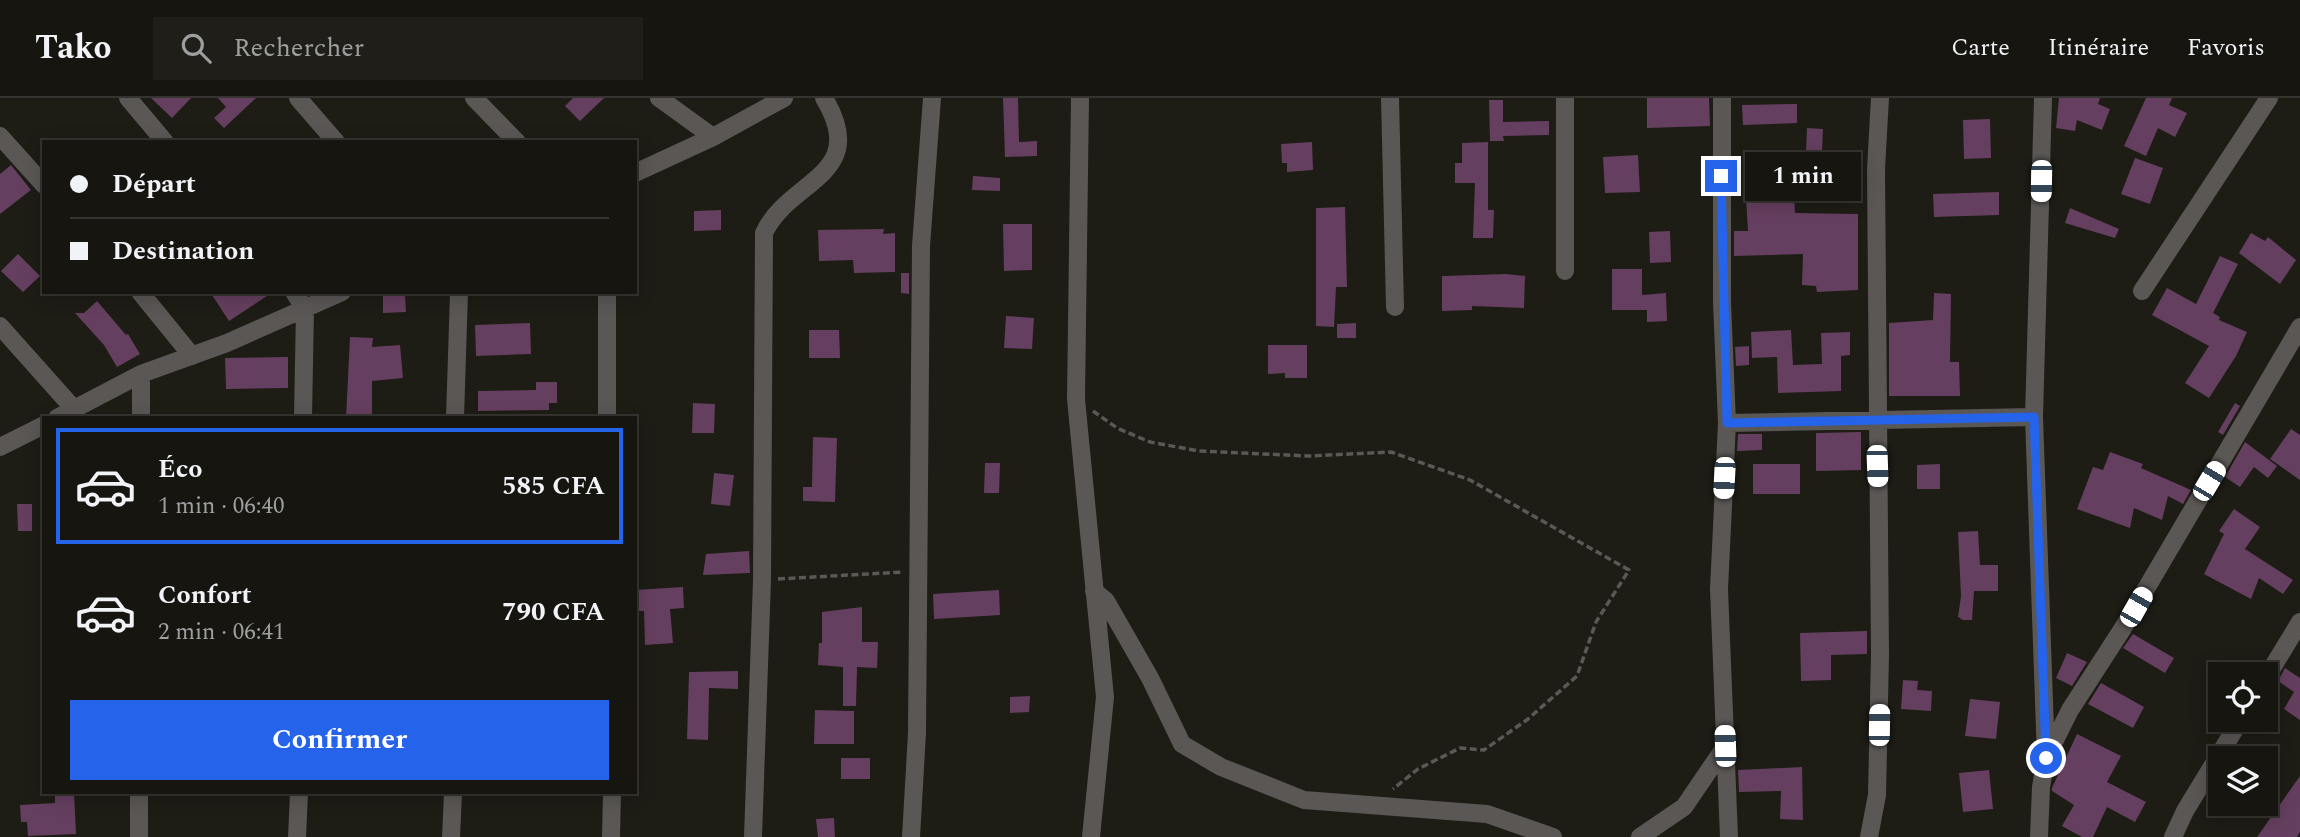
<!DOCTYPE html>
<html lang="fr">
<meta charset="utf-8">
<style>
body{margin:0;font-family:Spectral,serif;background:#1f1e19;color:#f1f3f6;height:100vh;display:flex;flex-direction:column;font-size:26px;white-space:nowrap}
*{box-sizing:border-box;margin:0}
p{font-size:23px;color:#9e9f9f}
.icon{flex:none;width:38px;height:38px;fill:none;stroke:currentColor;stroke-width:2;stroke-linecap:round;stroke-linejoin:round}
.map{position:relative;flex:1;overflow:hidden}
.sheet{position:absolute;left:42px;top:318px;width:595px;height:378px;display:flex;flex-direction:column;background:#161510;border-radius:0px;box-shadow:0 4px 18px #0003,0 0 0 2px #353430}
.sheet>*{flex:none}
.hud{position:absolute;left:42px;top:42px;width:595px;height:154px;border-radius:0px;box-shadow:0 4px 18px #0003,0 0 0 2px #353430;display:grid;align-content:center;height:154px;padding:0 28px;background:#161510}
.controls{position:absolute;left:2208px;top:564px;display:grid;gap:14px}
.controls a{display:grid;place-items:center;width:70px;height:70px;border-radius:0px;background:#161510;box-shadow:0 4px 18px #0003,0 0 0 2px #353430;font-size:35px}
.end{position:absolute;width:32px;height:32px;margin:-16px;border:9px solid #2563eb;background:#fff;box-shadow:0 0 0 4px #fff}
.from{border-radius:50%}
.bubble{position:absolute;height:49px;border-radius:0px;background:#161510;box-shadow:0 4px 18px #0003,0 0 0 2px #353430;font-size:23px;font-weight:700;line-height:49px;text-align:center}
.car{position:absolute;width:21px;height:42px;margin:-21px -10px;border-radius:9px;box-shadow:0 0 5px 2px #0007;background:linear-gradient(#fff 24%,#345 0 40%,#fff 0 76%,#345 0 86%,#fff 0)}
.hud b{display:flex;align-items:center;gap:24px;height:66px;font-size:26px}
.hud b+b{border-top:2px solid #353430}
.hud i{width:18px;height:18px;background:#f1f3f6}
ul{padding:12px 0 0;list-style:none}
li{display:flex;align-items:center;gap:21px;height:116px;margin:0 14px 10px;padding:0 14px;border:4px solid transparent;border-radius:0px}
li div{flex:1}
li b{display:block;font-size:26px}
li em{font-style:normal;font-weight:700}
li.current{border-color:#2563eb}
li>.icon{width:63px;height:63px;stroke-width:1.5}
.action{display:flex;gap:14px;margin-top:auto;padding:14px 28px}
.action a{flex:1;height:80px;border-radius:0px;background:#2563eb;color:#fff;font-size:28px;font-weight:700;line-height:80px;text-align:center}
header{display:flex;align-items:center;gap:42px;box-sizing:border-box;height:98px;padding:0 35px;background:#161510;border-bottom:2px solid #353430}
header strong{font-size:33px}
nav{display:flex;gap:38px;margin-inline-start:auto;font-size:24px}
.search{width:490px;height:63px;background:#1f1e19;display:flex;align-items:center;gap:18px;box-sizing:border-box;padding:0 24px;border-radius:0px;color:#9e9f9f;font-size:26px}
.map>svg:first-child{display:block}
.building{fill:#653f5f}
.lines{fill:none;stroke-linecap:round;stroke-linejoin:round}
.path{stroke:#5a5953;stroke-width:3.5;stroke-dasharray:7 3.5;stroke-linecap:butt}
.minor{stroke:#5a5755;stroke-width:18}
.route{stroke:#2563eb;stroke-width:9}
</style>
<header>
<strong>Tako</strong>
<div class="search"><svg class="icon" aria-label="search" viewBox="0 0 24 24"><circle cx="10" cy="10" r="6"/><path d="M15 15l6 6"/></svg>Rechercher</div>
<nav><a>Carte</a><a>Itinéraire</a><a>Favoris</a></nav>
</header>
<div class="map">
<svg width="2300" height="739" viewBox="0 0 2300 739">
<rect width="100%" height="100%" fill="#1d1c15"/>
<path class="building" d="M 151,0 L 191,0 L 172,20 Z
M 218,0 L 256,0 L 224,30 L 214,20 L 226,9 Z
M 573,0 L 604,0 L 580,23 L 565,8 Z
M 1003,0 L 1018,0 L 1019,44 L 1037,43 L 1037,58 L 1005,59 Z
M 1647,0 L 1709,0 L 1710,28 L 1647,30 Z
M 2059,0 L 2100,0 L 2098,6 L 2110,11 L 2102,32 L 2077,22 L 2075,33 L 2056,30 Z
M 2146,0 L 2172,0 L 2169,7 L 2187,15 L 2175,39 L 2158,30 L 2146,58 L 2124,48 Z
M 1489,2 L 1503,2 L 1503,24 L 1549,23 L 1549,37 L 1503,38 L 1504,43 L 1490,43 Z
M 1797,6 L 1797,25 L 1743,27 L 1742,7 Z
M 1990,21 L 1991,60 L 1964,61 L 1963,22 Z
M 1807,30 L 1823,31 L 1822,54 L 1806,54 Z
M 1312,44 L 1313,72 L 1287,74 L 1287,65 L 1282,65 L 1281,46 Z
M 1488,44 L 1488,112 L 1494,112 L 1493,140 L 1473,140 L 1475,85 L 1455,85 L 1455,65 L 1462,65 L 1462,45 Z
M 1638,57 L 1640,94 L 1605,95 L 1603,59 Z
M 2135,60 L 2163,70 L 2150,106 L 2121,96 Z
M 11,67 L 31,92 L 0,116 L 0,76 Z
M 973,78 L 1000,80 L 1000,93 L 972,92 Z
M 1999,94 L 1999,117 L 1934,119 L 1933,96 Z
M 1794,98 L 1795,115 L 1858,116 L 1858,192 L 1817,194 L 1816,188 L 1802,187 L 1803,156 L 1734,158 L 1734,133 L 1748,133 L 1746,100 Z
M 1345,109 L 1347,189 L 1336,189 L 1334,229 L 1316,228 L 1316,110 Z
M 2070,110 L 2119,131 L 2115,140 L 2065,125 Z
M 721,112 L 721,132 L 694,133 L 694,113 Z
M 1003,126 L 1032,126 L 1032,172 L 1004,173 Z
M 884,131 L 883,136 L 895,135 L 895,174 L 854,175 L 853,162 L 819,163 L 818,132 Z
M 1670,133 L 1671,164 L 1650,165 L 1649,134 Z
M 2251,135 L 2265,143 L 2268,139 L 2296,162 L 2280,186 L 2239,155 Z
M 18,156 L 40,178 L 23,194 L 1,173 Z
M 2220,158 L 2238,166 L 2213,215 L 2220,219 L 2219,222 L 2247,234 L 2236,258 L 2209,300 L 2185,285 L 2209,248 L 2152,217 L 2167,190 L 2196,206 Z
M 1612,171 L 1642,171 L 1642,197 L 1666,195 L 1667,223 L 1647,224 L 1647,212 L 1612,212 Z
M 901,175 L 909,175 L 909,196 L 901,195 Z
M 1506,176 L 1525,178 L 1524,210 L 1472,208 L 1472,212 L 1442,213 L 1442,178 Z
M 210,194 L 273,194 L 229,223 Z
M 1934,195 L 1951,196 L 1950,264 L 1959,264 L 1960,298 L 1889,298 L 1889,225 L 1933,222 Z
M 405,197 L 406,214 L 383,215 L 383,198 Z
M 97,203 L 126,237 L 128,236 L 140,256 L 117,269 L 104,247 L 75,215 L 84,215 Z
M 1006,218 L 1034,220 L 1032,251 L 1004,250 Z
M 530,225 L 531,256 L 476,258 L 475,227 Z
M 1356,225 L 1356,240 L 1337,240 L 1337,226 Z
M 809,232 L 839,232 L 840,260 L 809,260 Z
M 1791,232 L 1793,267 L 1822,266 L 1821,235 L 1850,234 L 1850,257 L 1841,258 L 1841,293 L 1778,295 L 1777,259 L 1752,260 L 1751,234 Z
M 350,239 L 373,240 L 372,249 L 400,247 L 403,280 L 372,283 L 372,320 L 346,320 Z
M 1268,247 L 1307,247 L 1307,280 L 1285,280 L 1285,275 L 1268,276 Z
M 1749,248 L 1749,267 L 1736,268 L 1735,249 Z
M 288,259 L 288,290 L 226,291 L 225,260 Z
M 536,284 L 557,284 L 557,305 L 549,305 L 549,312 L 478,313 L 478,293 L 536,292 Z
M 693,305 L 715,306 L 714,335 L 692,335 Z
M 2235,305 L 2240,308 L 2223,337 L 2218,334 Z
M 2291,331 L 2300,337 L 2300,382 L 2270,361 Z
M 1861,334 L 1861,372 L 1816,373 L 1816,335 Z
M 1738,336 L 1762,336 L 1762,352 L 1737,353 Z
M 813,339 L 837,340 L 835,404 L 803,403 L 803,389 L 812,389 Z
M 2245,344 L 2277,368 L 2268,380 L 2254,369 L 2240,389 L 2225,379 Z
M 2110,354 L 2143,366 L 2141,370 L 2191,392 L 2183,406 L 2168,398 L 2162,422 L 2134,410 L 2130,430 L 2077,411 L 2093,369 L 2103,372 Z
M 985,365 L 1000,365 L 999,395 L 984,395 Z
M 1753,366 L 1800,366 L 1800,396 L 1753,396 Z
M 1940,366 L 1940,391 L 1917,391 L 1917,367 Z
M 714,375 L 734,377 L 730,408 L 711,406 Z
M 17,406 L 32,406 L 32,433 L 18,433 Z
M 2234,411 L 2260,429 L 2245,451 L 2293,482 L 2283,496 L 2259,480 L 2251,501 L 2204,476 L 2224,436 L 2219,433 Z
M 1978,433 L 1980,467 L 1998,467 L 1998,493 L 1974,493 L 1972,522 L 1963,522 L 1958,519 L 1961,498 L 1958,434 Z
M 749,453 L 750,475 L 703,477 L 706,456 Z
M 683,489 L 684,510 L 670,511 L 673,545 L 645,547 L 644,513 L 637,513 L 635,492 Z
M 999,492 L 1000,517 L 934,521 L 933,496 Z
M 862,509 L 862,544 L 878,544 L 877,570 L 857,569 L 856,608 L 843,608 L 843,569 L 818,567 L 819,545 L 822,545 L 822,514 Z
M 1867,533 L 1867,556 L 1831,557 L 1831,582 L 1801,583 L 1800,535 Z
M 2133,536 L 2174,560 L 2165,575 L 2123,550 Z
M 2067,555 L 2087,564 L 2072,588 L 2056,580 Z
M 2285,570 L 2300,580 L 2300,622 L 2284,611 L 2294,594 L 2278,583 Z
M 738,573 L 738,591 L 709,590 L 708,642 L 687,641 L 689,574 Z
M 1903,582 L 1918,583 L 1917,592 L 1932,593 L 1931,613 L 1901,611 Z
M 2101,585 L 2144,609 L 2133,630 L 2088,606 Z
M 1030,598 L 1029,614 L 1010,615 L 1010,599 Z
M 1970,601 L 2000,604 L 1996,641 L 1965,638 Z
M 815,612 L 854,613 L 854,646 L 814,646 Z
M 2077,636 L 2121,658 L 2107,684 L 2146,704 L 2135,724 L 2107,709 L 2093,739 L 2082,739 L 2062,728 L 2074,707 L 2052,693 L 2052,690 Z
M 841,660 L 870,660 L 870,681 L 841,681 Z
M 1802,669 L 1803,722 L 1780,721 L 1781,693 L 1739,694 L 1738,672 Z
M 1989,672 L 1993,711 L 1963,714 L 1959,675 Z
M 2300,678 L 2300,734 L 2297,739 L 2257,739 Z
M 55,695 L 74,695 L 76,736 L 28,738 L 27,724 L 21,724 L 20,707 L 55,705 Z
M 834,720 L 835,739 L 818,739 L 816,721 Z"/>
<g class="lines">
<path class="path" d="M 1093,313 L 1117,330 L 1150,344 L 1199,353 L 1309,358 L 1391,354 L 1470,382 L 1629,472 L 1596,524 L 1577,578 L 1528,621 L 1484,652 L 1460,650 L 1418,671 L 1393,691
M 778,481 L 903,474"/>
<path class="minor" d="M 128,0 L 165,44
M 298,0 L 336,44
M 474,0 L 517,44
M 659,0 L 713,39
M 1080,0 L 1076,301 L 1105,599 L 1091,739
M 1390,0 L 1395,209
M 1722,0 L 1722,204 L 1727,325 L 1719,491 L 1729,739
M 2043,0 L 2034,319 L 2046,660
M 0,38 L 44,87
M 635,75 L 713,39 L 784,0
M 1565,173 L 1565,0
M 2142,193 L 2269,0
M 140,194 L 192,258
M 294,194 L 305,211 L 303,320
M 0,228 L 74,311
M 141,276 L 141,320
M 57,320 L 141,276 L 227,245 L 342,194
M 455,320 L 459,194
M 607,320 L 607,194
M 1727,325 L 2034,319
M 0,349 L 44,327
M 1094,493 L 1106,503 L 1150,580 L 1182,646 L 1221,669 L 1304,702 L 1487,716 L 1553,739
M 2266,580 L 2300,524
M 139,739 L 139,695
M 297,739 L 299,695
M 451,739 L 453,695
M 611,739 L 612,695
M 753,739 L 762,482 L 764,135 C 789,81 871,78 824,0
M 911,739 L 917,635 L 921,148 L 932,0
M 1640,739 L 1684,709 L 1725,649
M 1869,739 L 1877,697 L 1880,557 L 1876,71 L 1880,0
M 2039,739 L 2041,689 L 2046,660 L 2070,612 L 2123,530 L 2300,229
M 2173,739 L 2185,713 L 2241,621"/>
</g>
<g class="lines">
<path class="route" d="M 1721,78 L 1727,325 L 2034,319 L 2046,660"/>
</g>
</svg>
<div class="controls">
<a><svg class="icon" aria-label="locate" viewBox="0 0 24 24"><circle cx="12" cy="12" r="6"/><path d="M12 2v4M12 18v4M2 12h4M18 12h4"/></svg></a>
<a><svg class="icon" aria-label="layers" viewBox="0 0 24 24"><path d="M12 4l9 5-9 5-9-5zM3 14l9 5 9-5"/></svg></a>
</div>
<i class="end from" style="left:2046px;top:660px"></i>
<i class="end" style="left:1721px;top:78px"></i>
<div class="bubble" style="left:1745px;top:54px;width:116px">1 min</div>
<i class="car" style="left:2041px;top:83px;rotate:181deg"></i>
<i class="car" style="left:1877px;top:368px;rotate:178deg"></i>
<i class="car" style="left:1724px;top:380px;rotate:183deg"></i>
<i class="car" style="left:2209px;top:383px;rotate:31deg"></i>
<i class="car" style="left:2136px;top:509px;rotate:30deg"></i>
<i class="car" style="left:1879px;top:627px;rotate:1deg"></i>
<i class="car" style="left:1725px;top:648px;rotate:358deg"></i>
<div class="hud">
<b><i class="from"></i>Départ</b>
<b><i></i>Destination</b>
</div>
<section class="sheet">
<ul>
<li class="current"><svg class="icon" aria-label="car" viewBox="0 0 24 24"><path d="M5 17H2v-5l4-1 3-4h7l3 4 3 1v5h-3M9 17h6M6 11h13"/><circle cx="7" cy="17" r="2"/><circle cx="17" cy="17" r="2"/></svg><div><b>Éco</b><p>1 min · 06:40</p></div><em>585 CFA</em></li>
<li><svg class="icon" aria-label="car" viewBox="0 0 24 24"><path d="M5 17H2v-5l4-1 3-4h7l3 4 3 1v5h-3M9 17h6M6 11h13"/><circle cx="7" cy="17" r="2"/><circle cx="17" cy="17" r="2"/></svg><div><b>Confort</b><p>2 min · 06:41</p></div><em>790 CFA</em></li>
</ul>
<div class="action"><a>Confirmer</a></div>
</section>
</div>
